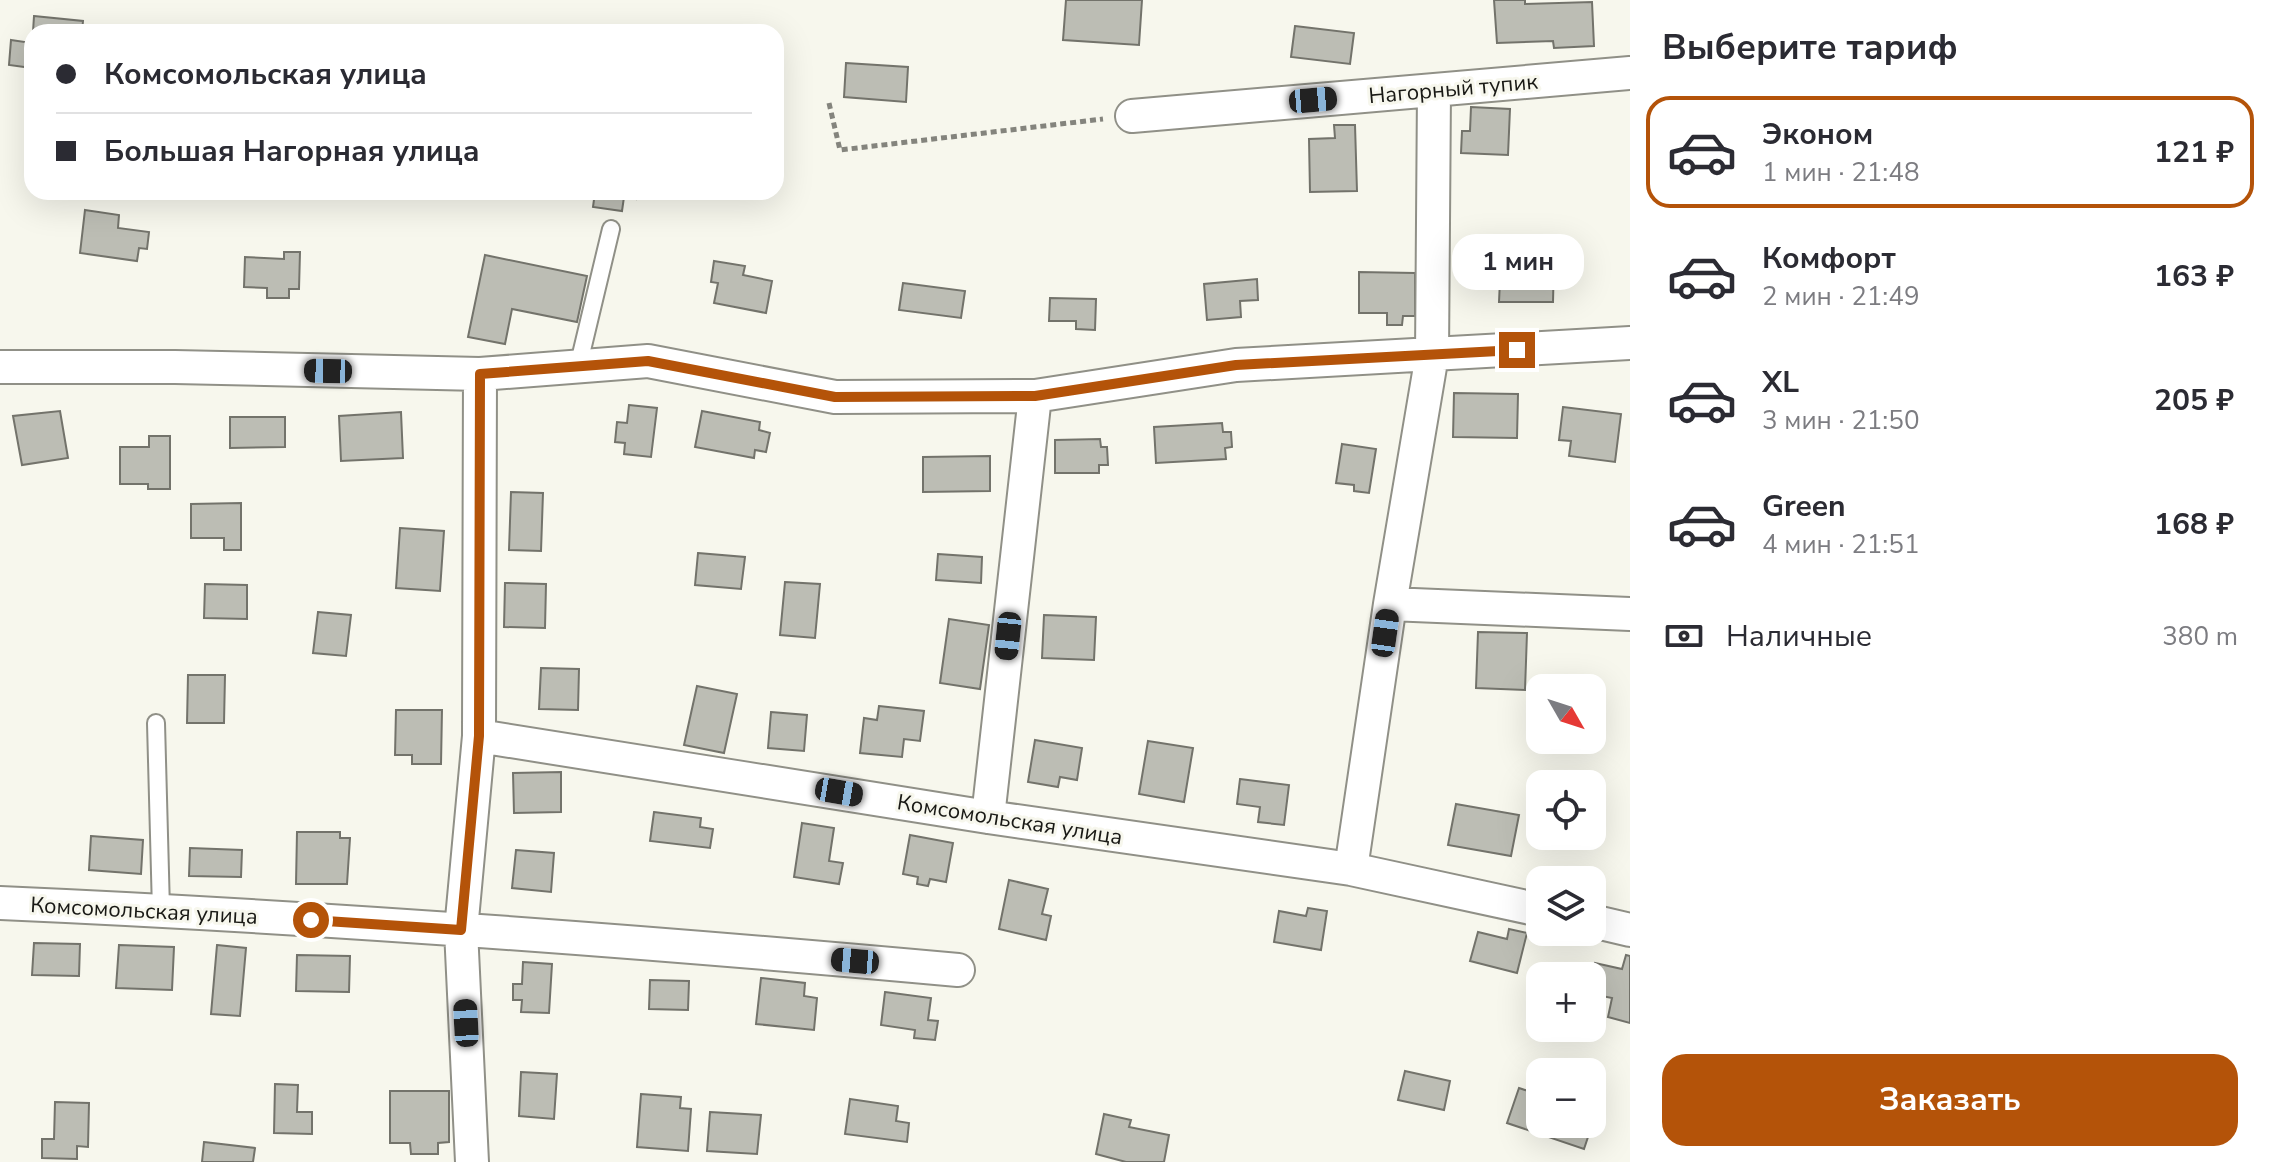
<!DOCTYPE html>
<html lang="ru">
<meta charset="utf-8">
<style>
body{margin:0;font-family:"Nunito Sans",sans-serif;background:#f7f7f7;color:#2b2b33;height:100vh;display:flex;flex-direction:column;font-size:30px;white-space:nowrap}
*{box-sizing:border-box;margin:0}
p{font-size:26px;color:#7c7c81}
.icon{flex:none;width:44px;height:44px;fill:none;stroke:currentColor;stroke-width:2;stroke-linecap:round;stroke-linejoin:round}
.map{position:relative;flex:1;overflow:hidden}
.details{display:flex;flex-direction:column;background:#fff;width:640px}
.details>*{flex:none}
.guide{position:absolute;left:24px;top:24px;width:760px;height:176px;border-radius:24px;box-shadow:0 8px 32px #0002;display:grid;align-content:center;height:176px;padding:0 32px;background:#fff}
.needle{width:52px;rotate:129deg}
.fabs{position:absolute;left:1526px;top:674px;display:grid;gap:16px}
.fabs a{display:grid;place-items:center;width:80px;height:80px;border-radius:16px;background:#fff;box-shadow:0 8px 32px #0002;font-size:40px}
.end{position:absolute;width:36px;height:36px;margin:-18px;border:10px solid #b45309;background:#fff;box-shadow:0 0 0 4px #fff}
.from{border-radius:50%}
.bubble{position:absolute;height:56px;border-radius:24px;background:#fff;box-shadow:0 8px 32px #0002;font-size:26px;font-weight:700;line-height:56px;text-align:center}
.car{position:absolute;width:24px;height:48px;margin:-24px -12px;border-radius:10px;box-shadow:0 0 6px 2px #0007;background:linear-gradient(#222 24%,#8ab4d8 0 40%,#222 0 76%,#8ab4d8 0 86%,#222 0)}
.guide b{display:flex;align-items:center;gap:28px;height:76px;font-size:30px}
.guide b+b{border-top:2px solid #e1e1e2}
.guide i{width:20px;height:20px;background:#2b2b33}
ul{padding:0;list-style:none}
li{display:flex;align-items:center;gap:24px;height:112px;margin:0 16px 12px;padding:0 16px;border:4px solid transparent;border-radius:24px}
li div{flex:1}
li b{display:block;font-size:30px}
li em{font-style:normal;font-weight:700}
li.selected{border-color:#b45309}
li>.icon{width:72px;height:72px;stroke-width:1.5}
h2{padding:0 32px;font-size:36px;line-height:96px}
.pay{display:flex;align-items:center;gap:20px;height:88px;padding:0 32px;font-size:30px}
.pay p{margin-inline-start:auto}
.primary-button{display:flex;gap:16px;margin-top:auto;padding:16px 32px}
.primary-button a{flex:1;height:92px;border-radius:24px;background:#b45309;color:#fff;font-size:32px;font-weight:700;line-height:92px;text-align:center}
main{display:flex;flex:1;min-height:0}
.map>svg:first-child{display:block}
.building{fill:#bcbdb4;stroke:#73736b;stroke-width:2}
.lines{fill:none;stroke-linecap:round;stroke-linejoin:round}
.service-casing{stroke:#909087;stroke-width:20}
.minor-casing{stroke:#909087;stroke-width:36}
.path{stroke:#84847d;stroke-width:5;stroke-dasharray:6 4;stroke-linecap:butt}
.service{stroke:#fff;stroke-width:16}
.minor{stroke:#fff;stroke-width:32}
.route{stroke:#b45309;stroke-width:10}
.labels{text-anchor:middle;stroke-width:6;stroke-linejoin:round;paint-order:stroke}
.street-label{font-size:22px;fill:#191915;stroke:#f7f7ed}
</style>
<main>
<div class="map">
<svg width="1630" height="1162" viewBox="0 0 1630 1162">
<rect width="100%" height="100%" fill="#f7f7ed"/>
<path class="building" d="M 1066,0 L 1142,0 L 1139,45 L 1063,40 Z
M 1494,0 L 1525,0 L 1525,4 L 1592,2 L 1594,46 L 1554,48 L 1553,41 L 1497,43 Z
M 34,16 L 83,21 L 82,32 L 33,32 Z
M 1295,26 L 1354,33 L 1350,64 L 1291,57 Z
M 11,40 L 32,43 L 32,68 L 9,65 Z
M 846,63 L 908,67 L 906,102 L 844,97 Z
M 1471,107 L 1510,109 L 1508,155 L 1461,153 L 1462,131 L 1470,131 Z
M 1334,125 L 1355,125 L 1357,191 L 1310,192 L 1309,139 L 1335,138 Z
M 595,192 L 637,192 L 636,199 L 624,197 L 622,211 L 593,207 Z
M 85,210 L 119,215 L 118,228 L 149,232 L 147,249 L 139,248 L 137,261 L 80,253 Z
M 284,252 L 300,252 L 299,289 L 289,289 L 289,298 L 267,298 L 267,288 L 244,287 L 245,257 L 284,259 Z
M 485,255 L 587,276 L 577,322 L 512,309 L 505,344 L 468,337 Z
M 1494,259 L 1554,259 L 1553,302 L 1499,302 L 1500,280 L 1494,280 Z
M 714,261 L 745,266 L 743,275 L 772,281 L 766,313 L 714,303 L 718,283 L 711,282 Z
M 1359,272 L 1415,273 L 1415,316 L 1403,316 L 1402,325 L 1387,325 L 1387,313 L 1359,313 Z
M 1257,279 L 1258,300 L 1240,301 L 1241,317 L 1207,320 L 1204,284 Z
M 903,283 L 965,291 L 961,318 L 899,310 Z
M 1050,298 L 1096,299 L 1095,330 L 1076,329 L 1076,321 L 1049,321 Z
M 1454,393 L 1518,394 L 1517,438 L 1453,437 Z
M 629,405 L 657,408 L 651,457 L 624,454 L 625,443 L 615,442 L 617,422 L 627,423 Z
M 1563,407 L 1621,414 L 1615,462 L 1569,456 L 1571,441 L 1559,440 Z
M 60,411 L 68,458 L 22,465 L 13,416 Z
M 702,411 L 760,422 L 759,430 L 770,433 L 766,452 L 755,450 L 754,458 L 695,447 Z
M 401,412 L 403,458 L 341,461 L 339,416 Z
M 230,417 L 285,417 L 285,447 L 230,448 Z
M 1222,423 L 1223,432 L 1231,432 L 1232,447 L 1225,448 L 1226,459 L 1156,463 L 1154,427 Z
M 149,436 L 170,436 L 170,489 L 148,489 L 148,484 L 120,484 L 120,447 L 149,447 Z
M 1100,439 L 1101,447 L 1107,447 L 1108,465 L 1099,465 L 1099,473 L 1055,473 L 1055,440 Z
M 1342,444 L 1376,449 L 1369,493 L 1354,491 L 1354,485 L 1336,483 Z
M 990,456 L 990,491 L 923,492 L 923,457 Z
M 511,492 L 543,493 L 541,551 L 509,550 Z
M 241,503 L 241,550 L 224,550 L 224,538 L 191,538 L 191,504 Z
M 400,528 L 444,531 L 440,591 L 396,588 Z
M 698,553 L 745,557 L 741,589 L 695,585 Z
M 938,554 L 982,557 L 981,583 L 936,580 Z
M 785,582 L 820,584 L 815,638 L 780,635 Z
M 505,583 L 546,584 L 545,628 L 504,627 Z
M 205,584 L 247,585 L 247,619 L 204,618 Z
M 318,612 L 351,615 L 346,656 L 313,653 Z
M 1044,615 L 1096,617 L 1094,660 L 1042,658 Z
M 949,619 L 989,625 L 980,689 L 940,683 Z
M 1478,632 L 1527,633 L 1525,690 L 1476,688 Z
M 541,668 L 579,669 L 578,710 L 539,709 Z
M 188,675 L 225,675 L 224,723 L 187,723 Z
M 697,686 L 737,694 L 724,753 L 684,745 Z
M 879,706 L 924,711 L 920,741 L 904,739 L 902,757 L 860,753 L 864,718 L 877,720 Z
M 396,710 L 442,710 L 441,764 L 412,764 L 412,755 L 395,755 Z
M 771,712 L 807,715 L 804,751 L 768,748 Z
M 1035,740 L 1082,748 L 1077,780 L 1060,777 L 1058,787 L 1028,782 Z
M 1148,741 L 1193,748 L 1184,802 L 1139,794 Z
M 561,772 L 561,812 L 514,813 L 513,773 Z
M 1240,779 L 1289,785 L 1284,825 L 1258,822 L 1260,807 L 1237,804 Z
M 1456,804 L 1519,815 L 1511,856 L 1448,845 Z
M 654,812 L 701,818 L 700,827 L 713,829 L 710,848 L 650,841 Z
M 802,823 L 834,828 L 829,861 L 843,863 L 839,884 L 794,877 Z
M 297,832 L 340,832 L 340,838 L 350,838 L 347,884 L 296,884 Z
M 910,835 L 953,843 L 946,882 L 930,879 L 928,886 L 917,884 L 918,877 L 903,874 Z
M 91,836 L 143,840 L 141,874 L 89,870 Z
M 190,848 L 242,850 L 241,877 L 189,876 Z
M 516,850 L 554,853 L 551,892 L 512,888 Z
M 1009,880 L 1048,889 L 1042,914 L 1051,916 L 1046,940 L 999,929 Z
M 1308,908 L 1327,911 L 1321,950 L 1274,942 L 1279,911 L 1306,916 Z
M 1509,929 L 1527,933 L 1517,973 L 1470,961 L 1478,932 L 1507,939 Z
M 34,943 L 80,944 L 79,976 L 32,975 Z
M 119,945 L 174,947 L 172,990 L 116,988 Z
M 217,945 L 246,948 L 240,1016 L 211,1014 Z
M 297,955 L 350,956 L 349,992 L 296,991 Z
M 1626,955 L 1630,956 L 1630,1023 L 1608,1017 L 1612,998 L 1592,994 L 1595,963 L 1622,969 Z
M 523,962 L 552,964 L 549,1013 L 521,1012 L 522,1000 L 513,1000 L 513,984 L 522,984 Z
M 761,978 L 805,983 L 804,996 L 817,998 L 814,1030 L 756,1024 Z
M 650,980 L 689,981 L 688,1010 L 649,1009 Z
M 885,992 L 931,998 L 928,1020 L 938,1021 L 935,1040 L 914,1038 L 915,1030 L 881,1025 Z
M 1405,1071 L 1450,1081 L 1444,1110 L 1398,1100 Z
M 521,1072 L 557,1074 L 554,1119 L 519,1116 Z
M 275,1084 L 298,1085 L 297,1112 L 312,1112 L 312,1134 L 274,1133 Z
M 1519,1088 L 1540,1095 L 1540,1124 L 1592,1124 L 1592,1112 L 1596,1113 L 1584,1149 L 1507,1123 Z
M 390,1091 L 449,1091 L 449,1142 L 438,1143 L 438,1154 L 411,1154 L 410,1143 L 390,1143 Z
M 641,1094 L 681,1097 L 680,1108 L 691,1109 L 688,1151 L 637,1147 Z
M 850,1099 L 898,1106 L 896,1121 L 909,1123 L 907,1142 L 845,1134 Z
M 55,1102 L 89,1103 L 88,1147 L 77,1146 L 77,1159 L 42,1158 L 42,1139 L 54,1139 Z
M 710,1112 L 761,1115 L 757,1154 L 707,1151 Z
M 1104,1114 L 1131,1120 L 1129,1127 L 1169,1135 L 1164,1162 L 1126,1162 L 1096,1154 Z
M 204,1142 L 255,1148 L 253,1162 L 202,1162 Z"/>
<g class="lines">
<g class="service-casing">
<path id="service" d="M 578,367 L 611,229
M 156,723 L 161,910"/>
</g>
<g class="minor-casing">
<path id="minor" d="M 1132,116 L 1630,73
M 0,367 L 175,367 L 480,374 L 648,361 L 835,397 L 1035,396 L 1236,365 L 1630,343
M 1390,604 L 1630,614
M 479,736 L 988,817 L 1351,869 L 1540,910
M 988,817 L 1035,396
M 1351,869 L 1390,604 L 1432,355 L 1434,90
M 0,903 C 320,917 640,941 958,970
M 1592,921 L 1630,930
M 472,1162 L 461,930 L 479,736 L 480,374"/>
</g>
<path class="path" d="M 829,103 L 840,150 L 1103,119"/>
<use href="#service" class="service"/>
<use href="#minor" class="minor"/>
</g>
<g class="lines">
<path class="route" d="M 311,920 L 461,930 L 479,736 L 480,374 L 648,361 L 835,397 L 1035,396 L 1236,365 L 1517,350"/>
</g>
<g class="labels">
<g class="street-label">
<text transform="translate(1453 88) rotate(-5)" y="8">Нагорный тупик</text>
<text transform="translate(1010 819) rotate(9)" y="8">Комсомольская улица</text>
<text transform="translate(144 910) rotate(3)" y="8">Комсомольская улица</text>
</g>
</g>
</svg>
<div class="fabs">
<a><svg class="needle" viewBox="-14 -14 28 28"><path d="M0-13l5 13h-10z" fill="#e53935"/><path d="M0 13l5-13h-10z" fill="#7c7c81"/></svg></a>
<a><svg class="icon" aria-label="locate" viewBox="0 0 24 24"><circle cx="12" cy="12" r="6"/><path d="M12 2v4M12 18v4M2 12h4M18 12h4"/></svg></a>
<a><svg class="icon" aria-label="layers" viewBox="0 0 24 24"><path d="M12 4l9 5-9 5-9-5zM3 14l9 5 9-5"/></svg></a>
<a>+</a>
<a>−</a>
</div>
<i class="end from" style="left:311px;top:920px"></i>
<i class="end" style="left:1517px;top:350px"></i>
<div class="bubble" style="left:1452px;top:234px;width:132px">1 мин</div>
<i class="car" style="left:1313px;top:100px;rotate:85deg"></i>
<i class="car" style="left:328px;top:371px;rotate:271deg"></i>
<i class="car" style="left:1385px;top:633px;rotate:8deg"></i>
<i class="car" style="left:1008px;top:636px;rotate:186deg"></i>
<i class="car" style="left:839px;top:792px;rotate:100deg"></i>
<i class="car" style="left:855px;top:961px;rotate:275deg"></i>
<i class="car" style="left:466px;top:1023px;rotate:357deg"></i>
<div class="guide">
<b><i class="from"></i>Комсомольская улица</b>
<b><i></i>Большая Нагорная улица</b>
</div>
</div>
<section class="details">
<h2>Выберите тариф</h2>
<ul>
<li class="selected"><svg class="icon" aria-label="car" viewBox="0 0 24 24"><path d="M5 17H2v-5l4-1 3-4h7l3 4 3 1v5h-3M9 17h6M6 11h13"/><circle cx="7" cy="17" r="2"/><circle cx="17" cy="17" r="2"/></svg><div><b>Эконом</b><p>1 мин · 21:48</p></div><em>121 ₽</em></li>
<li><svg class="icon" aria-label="car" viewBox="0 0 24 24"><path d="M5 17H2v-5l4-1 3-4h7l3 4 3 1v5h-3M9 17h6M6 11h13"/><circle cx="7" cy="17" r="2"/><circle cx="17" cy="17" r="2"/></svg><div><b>Комфорт</b><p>2 мин · 21:49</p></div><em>163 ₽</em></li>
<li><svg class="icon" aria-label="car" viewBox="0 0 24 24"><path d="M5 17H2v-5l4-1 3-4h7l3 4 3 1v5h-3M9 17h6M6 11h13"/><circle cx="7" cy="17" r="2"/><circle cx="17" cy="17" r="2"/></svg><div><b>XL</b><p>3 мин · 21:50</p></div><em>205 ₽</em></li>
<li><svg class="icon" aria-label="car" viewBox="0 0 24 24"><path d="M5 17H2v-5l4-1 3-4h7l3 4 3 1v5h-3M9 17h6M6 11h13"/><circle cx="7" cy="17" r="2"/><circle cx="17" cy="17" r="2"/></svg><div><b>Green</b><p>4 мин · 21:51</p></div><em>168 ₽</em></li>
</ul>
<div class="pay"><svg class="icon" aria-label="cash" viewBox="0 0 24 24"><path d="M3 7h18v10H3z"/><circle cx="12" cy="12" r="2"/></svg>Наличные<p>380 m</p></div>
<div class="primary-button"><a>Заказать</a></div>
</section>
</main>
